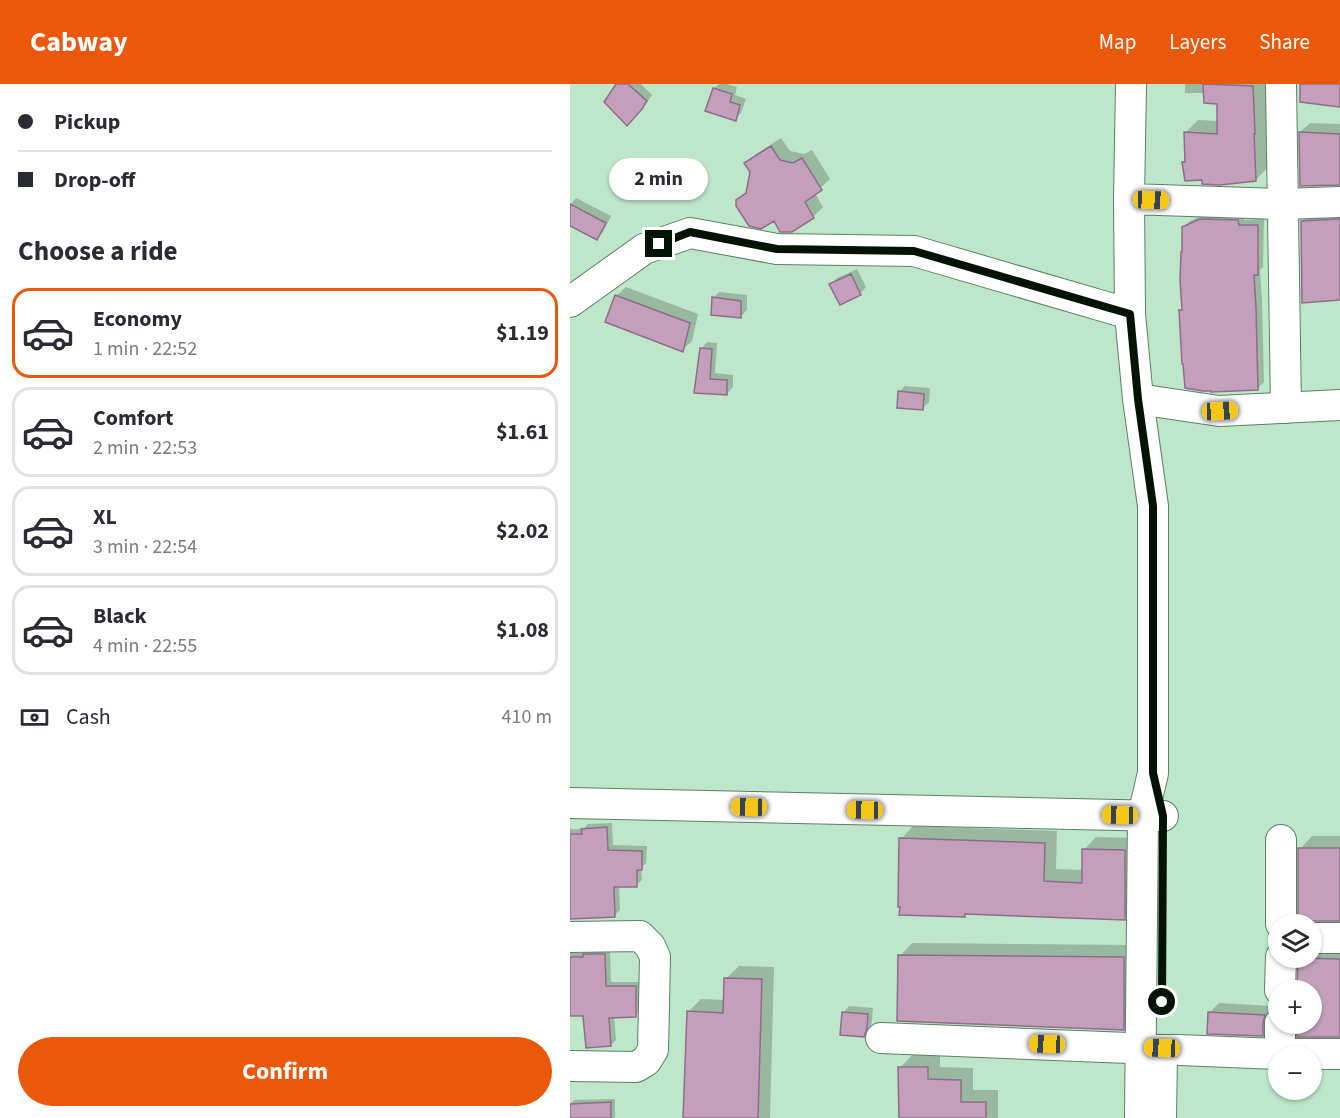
<!DOCTYPE html>
<meta charset="utf-8">
<style>
body{margin:0;font-family:"Source Sans 3",sans-serif;background:#f7f7f7;color:#2b2b33;height:100vh;display:flex;flex-direction:column;font-size:22px;white-space:nowrap}
*{box-sizing:border-box;margin:0}
p{font-size:20px;color:#7c7c81}
.icon{flex:none;width:33px;height:33px;fill:none;stroke:currentColor;stroke-width:2;stroke-linecap:round;stroke-linejoin:round}
.map{position:relative;flex:1;overflow:hidden}
.side{display:flex;flex-direction:column;background:#fff;width:570px}
.side>*{flex:none}
.banner{display:grid;align-content:center;height:132px;padding:0 18px;background:#fff}
.fabs{position:absolute;left:698px;top:830px;display:grid;gap:12px}
.fabs a{display:grid;place-items:center;width:54px;height:54px;border-radius:50%;background:#fff;box-shadow:0 2px 4px #0004;font-size:30px}
.end{position:absolute;width:27px;height:27px;margin:-14px;border:8px solid #041208;background:#fff;box-shadow:0 0 0 3px #fff}
.from{border-radius:50%}
.bubble{position:absolute;height:42px;border-radius:21px;background:#fff;box-shadow:0 2px 4px #0004;font-size:20px;font-weight:700;line-height:42px;text-align:center}
.car{position:absolute;width:18px;height:36px;margin:-18px -9px;border-radius:8px;box-shadow:0 0 4px 2px #0007;background:linear-gradient(#f5c518 24%,#345 0 40%,#f5c518 0 76%,#345 0 86%,#f5c518 0)}
.banner b{display:flex;align-items:center;gap:21px;height:57px;font-size:22px}
.banner b+b{border-top:2px solid #e1e1e2}
.banner i{width:15px;height:15px;background:#2b2b33}
ul{padding:0;list-style:none}
li{display:flex;align-items:center;gap:18px;height:90px;margin:0 12px 9px;padding:0 6px;border:3px solid #e1e1e2;border-radius:18px}
li div{flex:1}
li b{display:block;font-size:22px}
li em{font-style:normal;font-weight:700}
li.current{border-color:#ea580c}
li>.icon{width:54px;height:54px;stroke-width:1.5}
h2{padding:0 18px;font-size:27px;line-height:72px}
.pay{display:flex;align-items:center;gap:15px;height:66px;padding:0 18px;font-size:22px}
.pay p{margin-inline-start:auto}
.cta{display:flex;gap:12px;margin-top:auto;padding:12px 18px}
.cta a{flex:1;height:69px;border-radius:36px;background:#ea580c;color:#fff;font-size:24px;font-weight:700;line-height:69px;text-align:center}
header{display:flex;align-items:center;gap:36px;box-sizing:border-box;height:84px;padding:0 30px;background:#ea580c;color:#fff}
header strong{font-size:28px}
nav{display:flex;gap:33px;margin-inline-start:auto;font-size:21px}
main{display:flex;flex:1;min-height:0}
.map>svg:first-child{display:block}
.shadow{fill:#0003}
.building{fill:#c49fbc;stroke:#8f6d89;stroke-width:1.5}
.lines{fill:none;stroke-linecap:round;stroke-linejoin:round}
.minor-casing{stroke:#5a8065;stroke-width:32}
.minor{stroke:#fff;stroke-width:30}
.route{stroke:#041208;stroke-width:8}
</style>
<header>
<strong>Cabway</strong>
<nav><a>Map</a><a>Layers</a><a>Share</a></nav>
</header>
<main>
<section class="side">
<div class="banner">
<b><i class="from"></i>Pickup</b>
<b><i></i>Drop-off</b>
</div>
<h2>Choose a ride</h2>
<ul>
<li class="current"><svg class="icon" aria-label="car" viewBox="0 0 24 24"><path d="M5 17H2v-5l4-1 3-4h7l3 4 3 1v5h-3M9 17h6M6 11h13"/><circle cx="7" cy="17" r="2"/><circle cx="17" cy="17" r="2"/></svg><div><b>Economy</b><p>1 min · 22:52</p></div><em>$1.19</em></li>
<li><svg class="icon" aria-label="car" viewBox="0 0 24 24"><path d="M5 17H2v-5l4-1 3-4h7l3 4 3 1v5h-3M9 17h6M6 11h13"/><circle cx="7" cy="17" r="2"/><circle cx="17" cy="17" r="2"/></svg><div><b>Comfort</b><p>2 min · 22:53</p></div><em>$1.61</em></li>
<li><svg class="icon" aria-label="car" viewBox="0 0 24 24"><path d="M5 17H2v-5l4-1 3-4h7l3 4 3 1v5h-3M9 17h6M6 11h13"/><circle cx="7" cy="17" r="2"/><circle cx="17" cy="17" r="2"/></svg><div><b>XL</b><p>3 min · 22:54</p></div><em>$2.02</em></li>
<li><svg class="icon" aria-label="car" viewBox="0 0 24 24"><path d="M5 17H2v-5l4-1 3-4h7l3 4 3 1v5h-3M9 17h6M6 11h13"/><circle cx="7" cy="17" r="2"/><circle cx="17" cy="17" r="2"/></svg><div><b>Black</b><p>4 min · 22:55</p></div><em>$1.08</em></li>
</ul>
<div class="pay"><svg class="icon" aria-label="cash" viewBox="0 0 24 24"><path d="M3 7h18v10H3z"/><circle cx="12" cy="12" r="2"/></svg>Cash<p>410 m</p></div>
<div class="cta"><a>Confirm</a></div>
</section>
<div class="map">
<svg width="770" height="1034" viewBox="0 0 770 1034">
<rect width="100%" height="100%" fill="#bee7c9"/>
<path class="shadow" d="M 48,0 L 71,0 L 82,11 L 78,17 L 63,34 Z
M 149,0 L 156,0 L 167,3 L 165,11 L 176,15 L 171,29 L 165,35 L 137,26 L 144,4 Z
M 615,0 L 695,0 L 698,83 L 686,96 L 614,78 L 616,76 L 615,49 L 628,36 L 649,37 L 649,19 L 635,9 L 615,9 Z
M 740,39 L 770,40 L 770,99 L 730,48 Z
M 211,54 L 220,67 L 234,70 L 242,66 L 260,95 L 245,109 L 253,123 L 243,133 L 221,146 L 205,135 L 168,116 L 178,106 L 182,88 L 176,79 L 186,70 Z
M 6,114 L 41,132 L 33,148 L 27,154 L 0,140 L 0,121 Z
M 770,123 L 770,214 L 733,137 L 746,125 Z
M 638,129 L 674,130 L 674,136 L 694,135 L 693,183 L 690,186 L 692,216 L 694,298 L 687,305 L 610,226 L 613,224 L 613,144 L 620,137 Z
M 287,185 L 296,203 L 290,210 L 261,200 L 267,194 Z
M 56,203 L 128,230 L 122,257 L 112,266 L 46,212 Z
M 149,208 L 177,211 L 177,226 L 171,232 L 143,214 Z
M 137,258 L 147,259 L 145,289 L 163,291 L 163,303 L 157,310 L 126,308 L 131,265 Z
M 335,302 L 360,304 L 359,318 L 353,324 L 329,308 Z
M 42,739 L 43,761 L 77,762 L 76,779 L 71,784 L 72,796 L 66,801 L 49,801 L 50,826 L 45,831 L 0,834 L 0,745 L 13,745 L 18,740 Z
M 343,742 L 487,747 L 486,785 L 513,786 L 514,766 L 526,753 L 567,754 L 567,822 L 554,834 L 397,829 L 394,832 L 331,755 Z
M 742,752 L 770,752 L 770,835 L 732,837 L 729,840 L 730,765 Z
M 342,859 L 566,861 L 566,932 L 553,945 L 330,872 Z
M 770,863 L 770,951 L 729,939 L 741,939 L 741,906 L 729,906 L 730,875 L 732,873 L 741,873 L 741,864 Z
M 40,865 L 41,898 L 71,898 L 71,926 L 66,931 L 44,932 L 46,956 L 41,961 L 14,930 L 0,930 L 0,869 L 16,869 L 19,866 Z
M 169,882 L 204,883 L 200,1034 L 115,1034 L 118,928 L 131,915 L 155,916 L 156,895 Z
M 649,919 L 703,922 L 702,928 L 702,941 L 692,951 L 639,929 Z
M 279,922 L 303,924 L 302,937 L 300,945 L 293,951 L 273,929 Z
M 342,971 L 370,971 L 370,983 L 403,984 L 403,1006 L 428,1006 L 428,1034 L 331,1034 L 330,984 Z
M 45,1015 L 45,1034 L 0,1034 L 0,1020 L 4,1016 Z"/>
<path class="building" d="M 46,0 L 58,0 L 77,17 L 73,23 L 73,24 L 57,42 L 34,18 Z
M 633,0 L 683,2 L 685,50 L 684,50 L 686,97 L 650,101 L 632,100 L 632,96 L 615,97 L 612,78 L 615,78 L 614,48 L 647,50 L 647,20 L 634,19 Z
M 730,0 L 770,0 L 770,23 L 730,18 Z
M 143,4 L 162,10 L 160,18 L 170,21 L 166,37 L 135,27 Z
M 729,48 L 770,50 L 770,101 L 730,102 Z
M 201,62 L 210,76 L 223,79 L 232,74 L 252,106 L 235,118 L 244,134 L 222,148 L 210,148 L 204,137 L 191,145 L 179,142 L 166,122 L 166,116 L 176,109 L 180,88 L 174,79 Z
M 0,120 L 36,139 L 27,156 L 0,142 Z
M 630,135 L 668,136 L 669,141 L 688,141 L 688,191 L 684,191 L 686,224 L 688,306 L 641,308 L 641,307 L 633,307 L 615,304 L 613,280 L 612,280 L 609,226 L 612,226 L 610,196 L 611,168 L 612,168 L 612,143 Z
M 770,135 L 770,216 L 732,219 L 731,137 Z
M 281,190 L 291,211 L 270,221 L 259,200 Z
M 45,211 L 120,239 L 113,268 L 35,238 Z
M 142,213 L 171,217 L 171,234 L 141,231 Z
M 130,264 L 142,265 L 140,295 L 157,296 L 157,311 L 124,309 Z
M 328,307 L 354,310 L 353,326 L 327,324 Z
M 37,743 L 38,766 L 72,767 L 72,786 L 67,786 L 67,803 L 44,803 L 45,833 L 0,835 L 0,750 L 12,750 L 11,745 Z
M 329,754 L 475,759 L 474,797 L 512,799 L 512,765 L 555,766 L 555,836 L 395,830 L 395,833 L 329,831 L 330,823 L 328,823 Z
M 728,764 L 770,764 L 770,837 L 741,837 L 728,840 Z
M 13,870 L 35,870 L 36,902 L 66,902 L 66,933 L 39,934 L 41,962 L 16,964 L 13,932 L 0,932 L 0,873 L 13,873 Z
M 328,871 L 554,873 L 554,946 L 327,937 Z
M 728,874 L 770,875 L 770,953 L 727,953 L 727,939 L 741,939 L 741,906 L 727,906 Z
M 154,894 L 192,895 L 188,1034 L 113,1034 L 117,927 L 153,929 Z
M 272,928 L 298,930 L 297,944 L 294,953 L 270,951 Z
M 638,928 L 695,931 L 693,939 L 693,952 L 637,950 Z
M 328,983 L 358,983 L 358,995 L 391,996 L 391,1018 L 416,1018 L 416,1034 L 329,1034 Z
M 41,1018 L 41,1034 L 0,1034 L 0,1020 Z"/>
<g class="lines">
<g class="minor-casing">
<path id="minor" d="M 561,0 L 559,115 L 560,230 L 568,315 L 583,422 L 583,689 L 573,732 L 570,1034
M 711,0 L 716,324
M 559,115 L 713,120 L 770,118
M 0,218 L 74,165 L 120,149 L 207,165 L 344,167 L 560,230
M 568,315 L 649,327 L 770,321
M 0,719 L 593,732
M 711,840 L 711,756
M 0,853 L 70,852 L 80,862 L 85,873 L 83,966 L 76,977 L 66,983 L 0,982
M 741,854 L 770,854
M 710,906 L 711,873
M 311,954 L 710,970 L 770,970
M 710,970 L 710,939
M 591,1034 L 592,970"/>
</g>
<use href="#minor" class="minor"/>
</g>
<g class="lines">
<path class="route" d="M 89,160 L 120,148 L 207,165 L 344,167 L 560,230 L 568,315 L 583,422 L 583,689 L 593,732 L 592,918"/>
</g>
</svg>
<div class="fabs">
<a><svg class="icon" aria-label="layers" viewBox="0 0 24 24"><path d="M12 4l9 5-9 5-9-5zM3 14l9 5 9-5"/></svg></a>
<a>+</a>
<a>−</a>
</div>
<i class="end from" style="left:592px;top:918px"></i>
<i class="end" style="left:89px;top:160px"></i>
<div class="bubble" style="left:39px;top:74px;width:99px">2 min</div>
<i class="car" style="left:581px;top:116px;rotate:92deg"></i>
<i class="car" style="left:650px;top:327px;rotate:87deg"></i>
<i class="car" style="left:179px;top:723px;rotate:271deg"></i>
<i class="car" style="left:295px;top:726px;rotate:271deg"></i>
<i class="car" style="left:550px;top:731px;rotate:271deg"></i>
<i class="car" style="left:477px;top:960px;rotate:272deg"></i>
<i class="car" style="left:592px;top:964px;rotate:272deg"></i>
</div>
</main>
